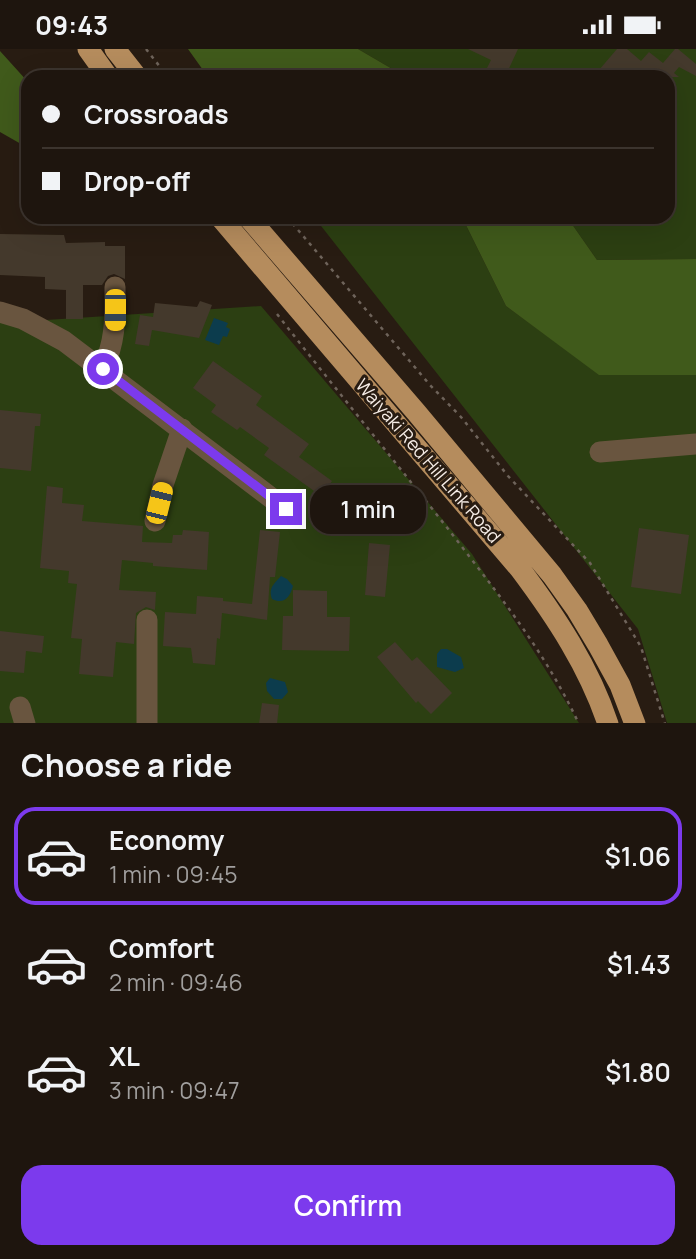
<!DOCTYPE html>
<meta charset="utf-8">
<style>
body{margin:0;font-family:Manrope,sans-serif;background:#261e17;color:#f1f3f6;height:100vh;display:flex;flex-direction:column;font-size:26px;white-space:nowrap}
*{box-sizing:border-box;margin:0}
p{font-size:23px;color:#a19f9e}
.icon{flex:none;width:38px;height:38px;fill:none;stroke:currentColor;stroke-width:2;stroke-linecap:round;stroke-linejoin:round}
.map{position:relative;height:674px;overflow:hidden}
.drawer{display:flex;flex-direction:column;background:#1e150e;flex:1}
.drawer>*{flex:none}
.guide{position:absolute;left:21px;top:21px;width:654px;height:154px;border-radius:21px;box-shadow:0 7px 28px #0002,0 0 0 2px #3c342e;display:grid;align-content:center;height:154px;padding:0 21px;background:#1e150e}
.end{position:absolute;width:32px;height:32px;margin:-16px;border:9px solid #7c3aed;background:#fff;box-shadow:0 0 0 4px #fff}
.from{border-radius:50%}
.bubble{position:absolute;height:49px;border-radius:21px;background:#1e150e;box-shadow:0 7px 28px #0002,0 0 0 2px #3c342e;font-size:23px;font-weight:600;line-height:49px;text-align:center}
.car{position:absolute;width:21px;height:42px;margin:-21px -10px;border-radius:9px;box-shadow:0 0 5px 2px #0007;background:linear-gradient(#f5c518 24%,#345 0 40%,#f5c518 0 76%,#345 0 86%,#f5c518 0)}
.guide b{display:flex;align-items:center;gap:24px;height:66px;font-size:26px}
.guide b+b{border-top:2px solid #3c342e}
.guide i{width:18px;height:18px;background:#f1f3f6}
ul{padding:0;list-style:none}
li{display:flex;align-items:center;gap:21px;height:98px;margin:0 14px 10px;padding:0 7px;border:4px solid transparent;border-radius:21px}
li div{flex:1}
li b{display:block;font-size:26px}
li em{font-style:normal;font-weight:600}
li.selected{border-color:#7c3aed}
li>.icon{width:63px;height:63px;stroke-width:1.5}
h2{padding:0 21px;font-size:32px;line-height:84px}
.cta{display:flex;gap:14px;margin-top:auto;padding:14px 21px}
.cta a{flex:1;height:80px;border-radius:21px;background:#7c3aed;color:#fff;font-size:28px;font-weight:600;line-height:80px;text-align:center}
.status{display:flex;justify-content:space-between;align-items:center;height:49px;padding:0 35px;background:#1e150e;direction:ltr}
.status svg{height:19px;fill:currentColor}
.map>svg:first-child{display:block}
.green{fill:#2c3f12}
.forest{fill:#405a1b}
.water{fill:#0c3c4d}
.building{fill:#44392c}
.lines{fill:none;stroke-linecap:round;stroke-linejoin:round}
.path{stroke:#6e635a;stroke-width:2.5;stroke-dasharray:3.5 5;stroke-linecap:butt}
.minor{stroke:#69553f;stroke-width:21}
.major{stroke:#b58c5d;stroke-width:21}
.route{stroke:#7c3aed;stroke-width:9}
.labels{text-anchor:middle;stroke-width:6;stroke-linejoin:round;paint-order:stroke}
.street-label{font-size:18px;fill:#f6ede7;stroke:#281c12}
</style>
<div class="status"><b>09:43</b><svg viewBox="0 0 49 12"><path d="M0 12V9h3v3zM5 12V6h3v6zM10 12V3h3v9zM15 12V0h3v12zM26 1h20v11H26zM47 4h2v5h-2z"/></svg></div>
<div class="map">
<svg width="696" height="675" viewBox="0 0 696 675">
<rect width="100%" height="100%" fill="#281c12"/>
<path class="green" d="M 358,0 L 696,0 L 696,210 L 597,211 L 567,168 L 668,168 L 668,28 L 406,28 Z
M 314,168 L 462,168 L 506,257 L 599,325 L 696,326 L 696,674 L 667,674 L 638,580 Z
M 261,257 L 472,505 L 579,674 L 0,675 L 0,274 Z"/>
<path class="forest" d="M 188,0 L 358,0 L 406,28 L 208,28 Z
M 0,2 L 28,33 L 28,99 L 0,83 Z
M 462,168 L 567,168 L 597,211 L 696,210 L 696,326 L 599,326 L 506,257 Z"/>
<path class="water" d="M 214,269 L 228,274 L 226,278 L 230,280 L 227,288 L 223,287 L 219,296 L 205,291 Z
M 281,527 L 287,530 L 293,537 C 290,548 284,556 272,550 C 268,539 274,535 281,527 Z
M 441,600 L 447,600 L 461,608 L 464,619 L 455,623 L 437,618 L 437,605 Z
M 270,629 L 285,633 L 288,643 L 282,650 L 274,650 L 267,642 L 266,634 Z"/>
<path class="building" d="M 468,0 L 518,0 L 505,28 L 491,28 L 484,25 L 491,11 Z
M 617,0 L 627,0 L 641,12 L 649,3 L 663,14 L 675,0 L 678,0 L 696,15 L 696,27 L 679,18 L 674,24 L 679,28 L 593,28 Z
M 0,185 L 64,186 L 66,194 L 105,193 L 105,197 L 125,197 L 125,230 L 114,225 L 108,227 L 102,236 L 83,236 L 83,270 L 66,270 L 66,241 L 45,240 L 45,228 L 0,226 Z
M 200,252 L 212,256 L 199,289 L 152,281 L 149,297 L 135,295 L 140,266 L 153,268 L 155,254 L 197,258 Z
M 213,312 L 262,347 L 256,356 L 309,395 L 299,408 L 332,432 L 321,447 L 264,406 L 269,399 L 240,378 L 237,381 L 211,363 L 216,356 L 193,339 Z
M 0,361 L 41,365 L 40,377 L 35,377 L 31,422 L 0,419 Z
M 47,437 L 63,439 L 62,454 L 84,456 L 82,472 L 143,477 L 142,493 L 172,494 L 173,486 L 182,486 L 183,481 L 209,483 L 207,521 L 153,517 L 153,514 L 122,511 L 119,541 L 156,543 L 155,561 L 146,558 L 136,564 L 134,595 L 116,593 L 113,628 L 79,625 L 82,590 L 71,589 L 77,535 L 68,534 L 69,522 L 40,519 Z
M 639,479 L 689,486 L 681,545 L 631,538 Z
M 260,481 L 280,483 L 275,528 L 270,528 L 267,571 L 222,564 L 220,590 L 217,589 L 215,616 L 193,614 L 191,599 L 163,597 L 165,563 L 196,565 L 197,547 L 223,549 L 223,552 L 252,555 Z
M 369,494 L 390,496 L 385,548 L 365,546 Z
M 293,541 L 327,542 L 327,568 L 350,568 L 349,602 L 282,601 L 283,567 L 293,567 Z
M 0,582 L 44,587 L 42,604 L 26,602 L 24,624 L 0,622 Z
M 395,593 L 412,612 L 417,608 L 452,644 L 431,665 L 418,652 L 416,654 L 377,608 Z
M 262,654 L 279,656 L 277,675 L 259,675 Z"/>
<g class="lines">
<path class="path" d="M 146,0 L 168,28
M 287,168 L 430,336 L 461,368 L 508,427 L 590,514 L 641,598 L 665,675
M 277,265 C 337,342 399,417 459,494 C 505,554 546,605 579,675"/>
<path class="minor" d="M 0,263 L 23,270 L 64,292 L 286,460
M 103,320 C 116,290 115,270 115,238
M 600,403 L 696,395
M 155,472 L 163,436 L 182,380
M 20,658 L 25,675
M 147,675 L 147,571"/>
<path class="major" d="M 88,0 L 108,28
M 115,0 L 137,28
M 220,168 L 520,520 C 556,568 589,618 608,675
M 248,168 L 416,363 L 552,526 L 577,561 L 598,596 L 620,636 L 635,675"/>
</g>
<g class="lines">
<path class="route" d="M 103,320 L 286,460"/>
</g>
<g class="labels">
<g class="street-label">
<text transform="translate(428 412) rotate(49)" y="6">Waiyaki Red Hill Link Road</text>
</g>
</g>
</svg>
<i class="end from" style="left:103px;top:320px"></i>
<i class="end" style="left:286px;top:460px"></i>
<div class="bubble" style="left:310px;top:436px;width:116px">1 min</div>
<i class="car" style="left:115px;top:261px;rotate:180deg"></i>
<i class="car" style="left:159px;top:454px;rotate:14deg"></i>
<div class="guide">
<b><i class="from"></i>Crossroads</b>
<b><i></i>Drop-off</b>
</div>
</div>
<section class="drawer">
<h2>Choose a ride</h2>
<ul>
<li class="selected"><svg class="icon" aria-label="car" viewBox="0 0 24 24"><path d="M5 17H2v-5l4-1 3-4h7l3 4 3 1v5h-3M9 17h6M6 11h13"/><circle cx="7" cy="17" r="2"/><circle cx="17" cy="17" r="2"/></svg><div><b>Economy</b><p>1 min · 09:45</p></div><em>$1.06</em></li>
<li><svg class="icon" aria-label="car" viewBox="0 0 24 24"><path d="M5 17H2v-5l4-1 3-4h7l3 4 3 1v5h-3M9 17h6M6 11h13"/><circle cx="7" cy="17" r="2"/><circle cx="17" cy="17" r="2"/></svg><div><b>Comfort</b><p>2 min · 09:46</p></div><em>$1.43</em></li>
<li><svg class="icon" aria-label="car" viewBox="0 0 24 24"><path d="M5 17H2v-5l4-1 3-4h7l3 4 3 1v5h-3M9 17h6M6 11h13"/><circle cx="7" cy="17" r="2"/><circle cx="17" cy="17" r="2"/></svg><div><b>XL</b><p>3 min · 09:47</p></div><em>$1.80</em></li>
</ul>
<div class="cta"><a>Confirm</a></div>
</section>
